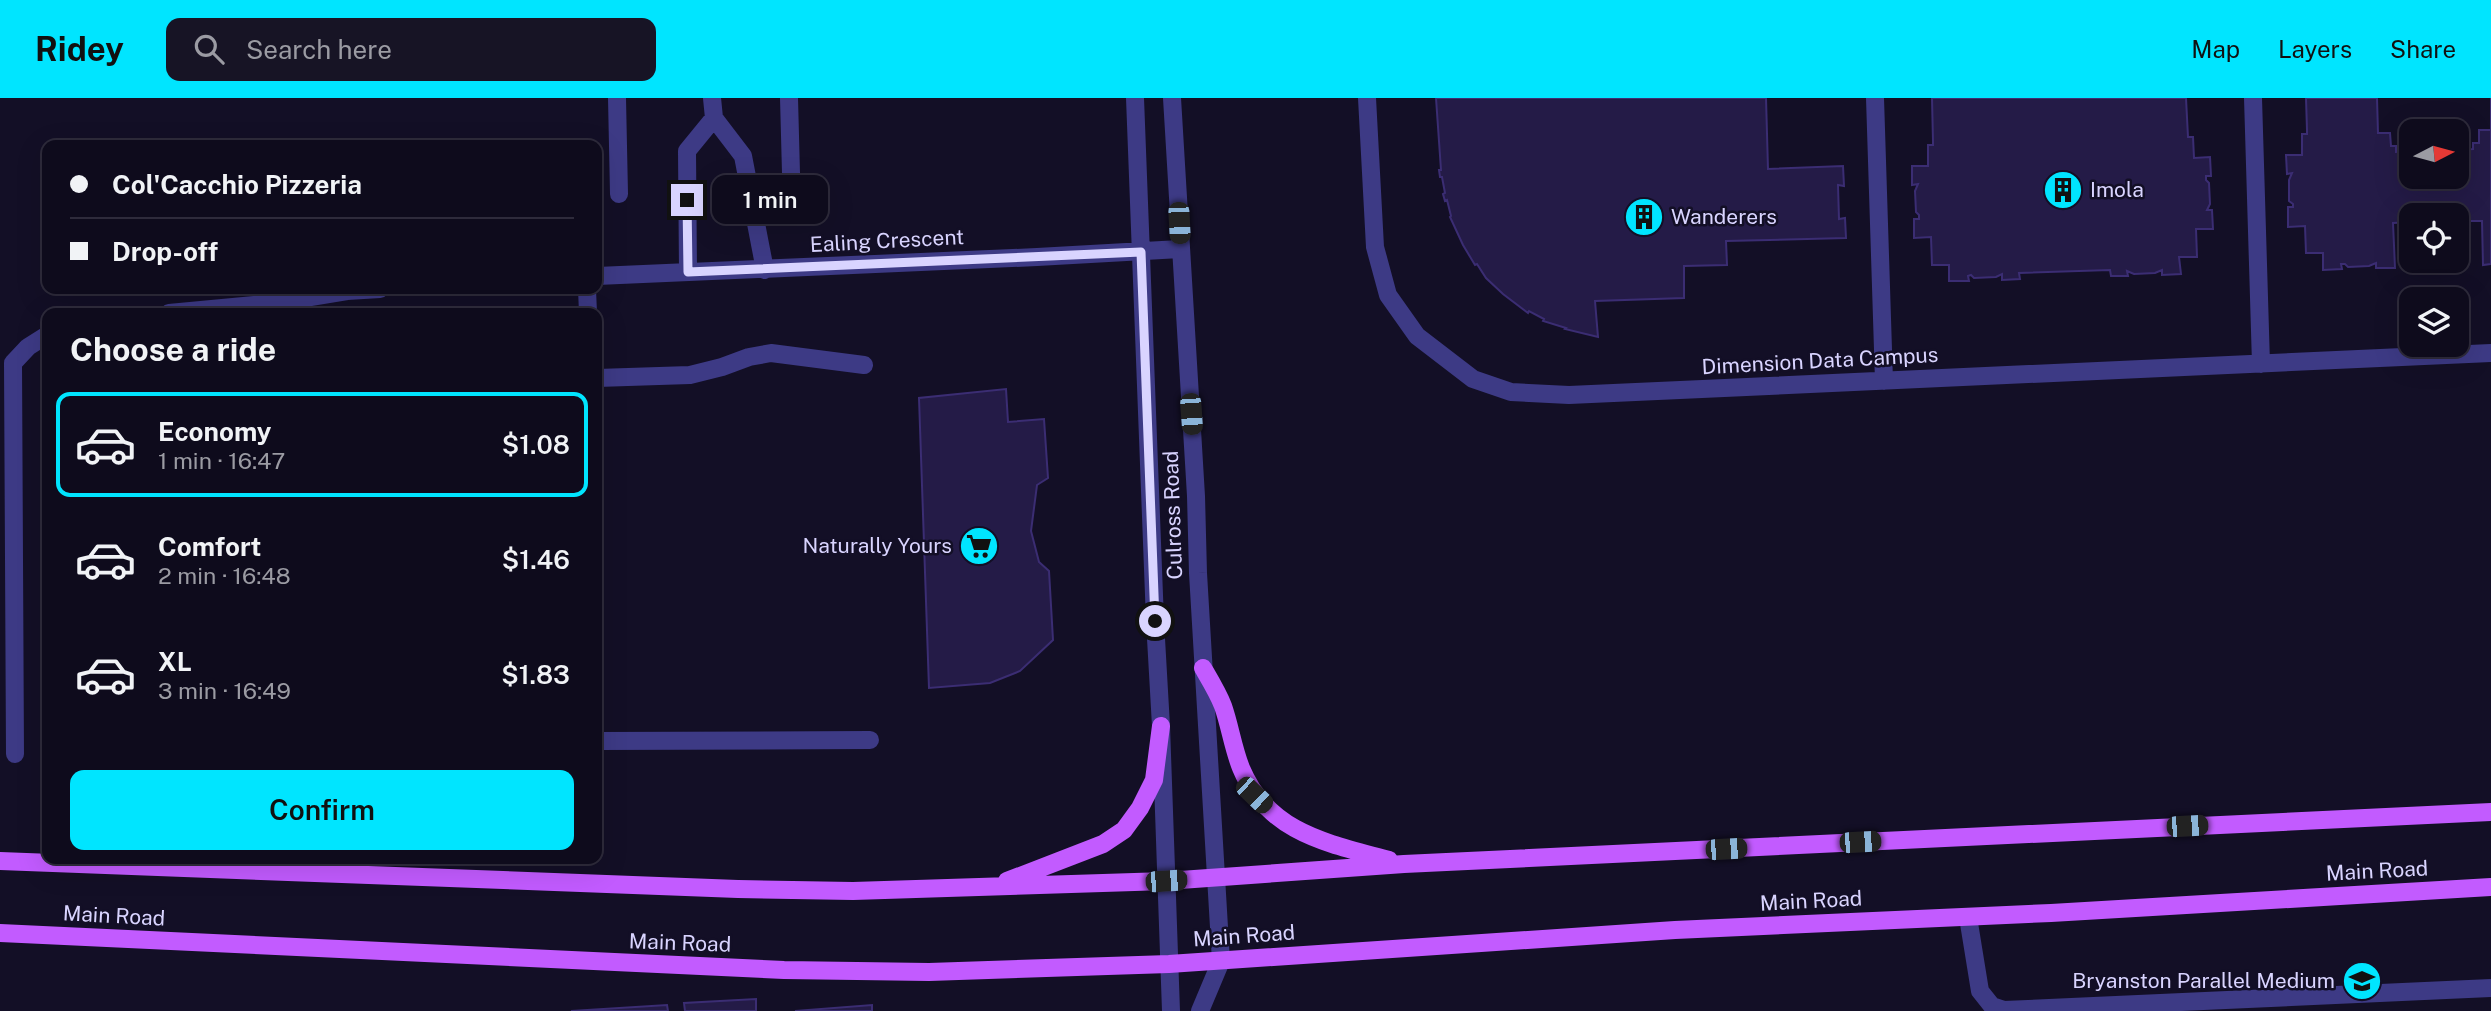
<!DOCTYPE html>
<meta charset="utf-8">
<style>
body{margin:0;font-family:"Public Sans",sans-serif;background:#171425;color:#f1f3f6;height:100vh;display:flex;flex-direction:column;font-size:26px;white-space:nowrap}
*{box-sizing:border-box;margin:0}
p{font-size:23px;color:#9b9ba3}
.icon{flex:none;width:38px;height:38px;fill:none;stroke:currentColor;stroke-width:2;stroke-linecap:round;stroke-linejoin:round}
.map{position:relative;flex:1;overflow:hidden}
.side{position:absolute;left:42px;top:210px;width:560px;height:556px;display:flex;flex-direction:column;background:#0e0b1c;border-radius:14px;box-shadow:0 7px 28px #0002,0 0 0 2px #2e2b3b}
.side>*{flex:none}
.hud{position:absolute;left:42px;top:42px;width:560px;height:154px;border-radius:14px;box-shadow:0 7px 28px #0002,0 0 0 2px #2e2b3b;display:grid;align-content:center;height:154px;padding:0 28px;background:#0e0b1c}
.needle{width:46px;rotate:84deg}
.buttons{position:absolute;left:2399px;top:21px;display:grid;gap:14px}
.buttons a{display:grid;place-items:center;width:70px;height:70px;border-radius:14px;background:#0e0b1c;box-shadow:0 7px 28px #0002,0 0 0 2px #2e2b3b;font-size:35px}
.end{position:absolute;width:32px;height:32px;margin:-16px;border:9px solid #d9d4ff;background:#111;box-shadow:0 0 0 4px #111}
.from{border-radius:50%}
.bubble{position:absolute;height:49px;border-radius:14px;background:#0e0b1c;box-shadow:0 7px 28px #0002,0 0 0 2px #2e2b3b;font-size:23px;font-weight:600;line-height:49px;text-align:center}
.car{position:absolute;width:21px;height:42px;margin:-21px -10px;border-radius:9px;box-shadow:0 0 5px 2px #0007;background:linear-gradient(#222 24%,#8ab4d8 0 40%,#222 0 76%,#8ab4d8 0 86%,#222 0)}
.hud b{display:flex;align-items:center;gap:24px;height:66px;font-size:26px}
.hud b+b{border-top:2px solid #2e2b3b}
.hud i{width:18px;height:18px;background:#f1f3f6}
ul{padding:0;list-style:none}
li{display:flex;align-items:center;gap:21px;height:105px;margin:0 14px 10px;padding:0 14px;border:4px solid transparent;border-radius:14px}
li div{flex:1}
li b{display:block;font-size:26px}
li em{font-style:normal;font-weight:600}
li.selected{border-color:#00e5ff}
li>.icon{width:63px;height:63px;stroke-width:1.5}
h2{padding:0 28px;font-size:32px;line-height:84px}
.button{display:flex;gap:14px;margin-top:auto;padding:14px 28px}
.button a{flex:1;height:80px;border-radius:14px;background:#00e5ff;color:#111;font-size:28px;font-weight:600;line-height:80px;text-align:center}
header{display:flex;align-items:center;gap:42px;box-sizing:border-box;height:98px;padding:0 35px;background:#00e5ff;color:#111}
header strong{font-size:33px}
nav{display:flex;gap:38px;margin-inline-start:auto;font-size:24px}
.search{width:490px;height:63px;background:#171425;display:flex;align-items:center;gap:18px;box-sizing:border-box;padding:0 24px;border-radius:14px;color:#9b9ba3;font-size:26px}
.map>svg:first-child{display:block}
.building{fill:#241b47;stroke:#3b2d73;stroke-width:2}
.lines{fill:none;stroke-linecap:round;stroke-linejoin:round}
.minor{stroke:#3d3a85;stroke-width:18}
.major{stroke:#c25bff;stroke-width:18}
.route{stroke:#d9d4ff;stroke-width:9}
.labels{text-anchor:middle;stroke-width:5;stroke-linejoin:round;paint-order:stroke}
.poi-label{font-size:21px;fill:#d9d4ff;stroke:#130f26;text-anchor:start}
.street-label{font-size:21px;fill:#d9d4ff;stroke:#130f26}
</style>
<header>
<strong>Ridey</strong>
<div class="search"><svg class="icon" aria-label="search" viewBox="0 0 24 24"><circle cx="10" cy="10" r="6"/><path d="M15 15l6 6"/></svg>Search here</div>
<nav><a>Map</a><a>Layers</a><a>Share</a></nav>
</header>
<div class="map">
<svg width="2491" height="913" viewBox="0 0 2491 913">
<rect width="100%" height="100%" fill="#130f26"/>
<path class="building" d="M 1436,0 L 1766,0 L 1768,71 L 1843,68 L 1844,88 L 1838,87 L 1839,121 L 1845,120 L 1846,140 L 1726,143 L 1727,167 L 1684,168 L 1684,200 L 1595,203 L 1598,239 L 1565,231 L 1566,230 L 1543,223 L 1544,221 L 1529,213 L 1528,215 L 1503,196 L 1486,180 L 1477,166 L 1475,167 L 1463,147 L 1450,119 L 1451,118 L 1447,102 L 1445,103 L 1443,96 L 1445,95 L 1442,79 L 1440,79 L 1439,72 L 1441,72 Z
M 1932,0 L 2186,0 L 2188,39 L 2193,39 L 2194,60 L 2210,59 L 2211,78 L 2206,78 L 2206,82 L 2209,85 L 2210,106 L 2207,112 L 2212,112 L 2213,131 L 2196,131 L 2197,159 L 2179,159 L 2181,176 L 2162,177 L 2162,172 L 2155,175 L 2134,176 L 2127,173 L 2128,178 L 2111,178 L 2110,172 L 2019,175 L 2020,181 L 2002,182 L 2002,176 L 1996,179 L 1974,180 L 1971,177 L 1968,178 L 1969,183 L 1949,183 L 1949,167 L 1932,167 L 1931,139 L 1914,140 L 1914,121 L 1919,121 L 1919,117 L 1916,114 L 1915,93 L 1918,86 L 1912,87 L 1912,68 L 1928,68 L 1928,47 L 1933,47 L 1933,44 Z
M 2306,0 L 2377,0 L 2378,35 L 2390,35 L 2391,48 L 2396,48 L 2396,54 L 2412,53 L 2412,79 L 2457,79 L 2457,52 L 2473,51 L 2473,45 L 2479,45 L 2479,32 L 2491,32 L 2491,0 L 2491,166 L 2483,167 L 2482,123 L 2457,123 L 2457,117 L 2412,117 L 2412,124 L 2393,125 L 2395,170 L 2376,170 L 2376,165 L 2369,168 L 2348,169 L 2345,166 L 2341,166 L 2342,171 L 2323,172 L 2323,155 L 2306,155 L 2305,128 L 2288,129 L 2288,109 L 2293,109 L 2293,106 L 2289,103 L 2289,82 L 2292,75 L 2287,76 L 2286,57 L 2302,57 L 2302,36 L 2307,36 L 2307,32 Z
M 1006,291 L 1008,324 L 1044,321 L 1048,380 L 1037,387 L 1031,433 L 1039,464 L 1049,473 L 1053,542 L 1020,573 L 990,585 L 929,590 L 919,300 Z
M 756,901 L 756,913 L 685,913 L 684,905 Z
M 667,907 L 668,913 L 571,913 Z
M 872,907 L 872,913 L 795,913 Z"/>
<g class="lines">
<path class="minor" d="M 617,0 L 619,96
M 712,0 L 714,20 L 743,58 L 765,172
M 789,0 L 791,75
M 1135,0 L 1155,523 L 1161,628 L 1171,913
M 1172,0 L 1196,398 L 1198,475 L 1221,863 L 1200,913
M 1367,0 L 1375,149 L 1388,197 L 1417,238 L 1473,281 L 1511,294 L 1569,297 L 2491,255
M 1875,0 L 1884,283
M 2253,0 L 2261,266
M 688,174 L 687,53 L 714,20
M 597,178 L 1037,159 L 1180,151
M 587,191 L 588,215
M 169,215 L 274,205 L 347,193 L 380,191
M 597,280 L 690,277 L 722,269 L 749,259 L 771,255 L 864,267
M 597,643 L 870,642
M 15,656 L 13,265 L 28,249 L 47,237
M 1968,819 L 1980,893 L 1992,908 L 2004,912 L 2491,890"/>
<path class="major" d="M 1203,570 C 1210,582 1218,595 1223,608 C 1230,628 1233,650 1241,670 C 1268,735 1327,745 1389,762
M 0,763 L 738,791 L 853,793 L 1166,783 L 1404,766 L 2491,714
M 1007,783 L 1103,746 L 1124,732 L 1140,710 L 1154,682 L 1161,628
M 0,835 L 784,872 L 929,874 L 1169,866 L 1675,832 L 2051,815 L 2491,789"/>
</g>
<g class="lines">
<path class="route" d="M 687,102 L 688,174 L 1141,154 L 1155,523"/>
</g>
<defs>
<g id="building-disc" transform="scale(2.0125)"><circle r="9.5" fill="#00e5ff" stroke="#130f26"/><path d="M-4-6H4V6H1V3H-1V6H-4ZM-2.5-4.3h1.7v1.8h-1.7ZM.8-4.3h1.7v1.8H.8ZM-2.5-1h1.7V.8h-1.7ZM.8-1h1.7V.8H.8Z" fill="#111"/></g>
<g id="supermarket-disc" transform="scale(2.0125)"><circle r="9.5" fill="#00e5ff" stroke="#130f26"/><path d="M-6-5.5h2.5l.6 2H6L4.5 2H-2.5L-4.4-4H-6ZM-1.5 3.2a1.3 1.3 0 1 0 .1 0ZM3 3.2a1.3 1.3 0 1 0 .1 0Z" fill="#111"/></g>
<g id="school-disc" transform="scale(2.0125)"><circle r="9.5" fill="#00e5ff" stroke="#130f26"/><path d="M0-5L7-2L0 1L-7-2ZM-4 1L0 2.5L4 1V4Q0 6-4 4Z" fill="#111"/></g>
</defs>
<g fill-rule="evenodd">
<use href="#building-disc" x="2063" y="92"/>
<use href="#building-disc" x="1644" y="119"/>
<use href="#supermarket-disc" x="979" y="448"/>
<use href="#school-disc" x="2362" y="883"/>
</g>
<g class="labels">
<g class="poi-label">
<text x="2090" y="99">Imola</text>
<text x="1671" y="126">Wanderers</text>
<text x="952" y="455" text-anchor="end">Naturally Yours</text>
<text x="2335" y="890" text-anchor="end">Bryanston Parallel Medium</text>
</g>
<g class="street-label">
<text transform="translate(887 143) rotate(-3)" y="7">Ealing Crescent</text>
<text transform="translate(1820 263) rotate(-3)" y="7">Dimension Data Campus</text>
<text transform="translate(1173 417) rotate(-92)" y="7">Culross Road</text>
<text transform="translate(2377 773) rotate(-3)" y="7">Main Road</text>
<text transform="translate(1811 803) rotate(-3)" y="7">Main Road</text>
<text transform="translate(114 818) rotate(3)" y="7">Main Road</text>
<text transform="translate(1244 838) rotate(-4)" y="7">Main Road</text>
<text transform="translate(680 845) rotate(2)" y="7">Main Road</text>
</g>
</g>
</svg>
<div class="buttons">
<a><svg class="needle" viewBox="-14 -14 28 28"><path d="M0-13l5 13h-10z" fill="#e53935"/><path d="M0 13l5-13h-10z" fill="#9b9ba3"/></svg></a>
<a><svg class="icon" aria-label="locate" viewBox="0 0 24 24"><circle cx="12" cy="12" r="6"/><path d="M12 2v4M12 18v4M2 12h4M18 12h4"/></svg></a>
<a><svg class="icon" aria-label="layers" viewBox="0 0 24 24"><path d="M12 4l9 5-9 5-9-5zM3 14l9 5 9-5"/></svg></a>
</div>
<i class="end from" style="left:1155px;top:523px"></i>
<i class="end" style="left:687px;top:102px"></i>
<div class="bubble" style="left:712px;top:77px;width:116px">1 min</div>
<i class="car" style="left:1179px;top:125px;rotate:177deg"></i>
<i class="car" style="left:1191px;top:316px;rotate:176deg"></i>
<i class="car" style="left:1254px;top:697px;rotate:134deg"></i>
<i class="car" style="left:2187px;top:728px;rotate:87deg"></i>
<i class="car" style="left:1860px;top:744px;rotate:87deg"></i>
<i class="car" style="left:1726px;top:751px;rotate:87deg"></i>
<i class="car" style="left:1166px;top:783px;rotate:86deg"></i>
<div class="hud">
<b><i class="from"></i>Col'Cacchio Pizzeria</b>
<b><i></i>Drop-off</b>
</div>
<section class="side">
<h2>Choose a ride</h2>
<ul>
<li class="selected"><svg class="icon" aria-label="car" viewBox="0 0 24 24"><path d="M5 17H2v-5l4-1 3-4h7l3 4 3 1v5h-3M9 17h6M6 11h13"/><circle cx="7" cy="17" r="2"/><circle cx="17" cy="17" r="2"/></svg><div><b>Economy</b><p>1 min · 16:47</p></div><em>$1.08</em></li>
<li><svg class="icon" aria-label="car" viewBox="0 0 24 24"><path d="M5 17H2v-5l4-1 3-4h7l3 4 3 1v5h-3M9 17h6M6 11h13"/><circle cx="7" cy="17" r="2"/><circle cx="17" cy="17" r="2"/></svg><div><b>Comfort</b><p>2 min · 16:48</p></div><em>$1.46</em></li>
<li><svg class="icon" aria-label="car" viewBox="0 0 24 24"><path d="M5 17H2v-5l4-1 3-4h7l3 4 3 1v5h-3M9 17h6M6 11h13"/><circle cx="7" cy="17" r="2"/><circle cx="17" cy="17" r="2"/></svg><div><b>XL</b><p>3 min · 16:49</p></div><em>$1.83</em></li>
</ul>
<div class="button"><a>Confirm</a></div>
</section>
</div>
